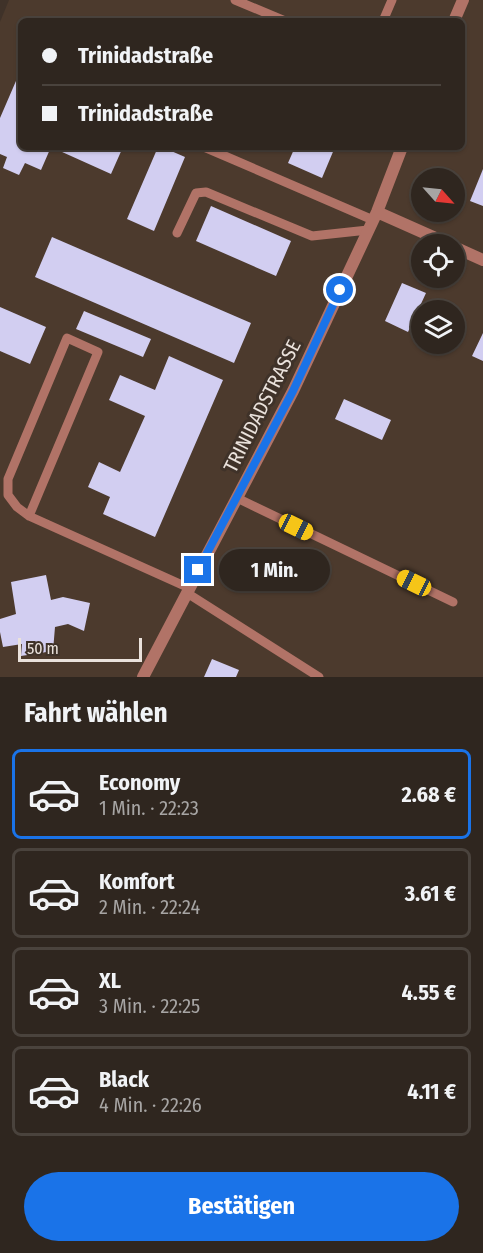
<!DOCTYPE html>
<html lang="de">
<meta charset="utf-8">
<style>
body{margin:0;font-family:"Fira Sans Condensed",sans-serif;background:#3b322c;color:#f1f3f6;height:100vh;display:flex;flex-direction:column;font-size:22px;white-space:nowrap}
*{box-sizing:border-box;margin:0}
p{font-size:20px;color:#a7a5a4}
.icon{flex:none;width:33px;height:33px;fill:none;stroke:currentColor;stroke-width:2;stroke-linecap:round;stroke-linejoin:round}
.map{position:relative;height:677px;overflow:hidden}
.details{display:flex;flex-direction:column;background:#2f261f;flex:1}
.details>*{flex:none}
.top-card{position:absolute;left:18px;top:18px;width:447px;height:132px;border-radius:9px;box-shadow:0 2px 4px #0004,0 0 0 2px #4a433d;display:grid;align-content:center;height:132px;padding:0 24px;background:#2f261f}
.needle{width:39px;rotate:117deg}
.buttons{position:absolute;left:411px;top:168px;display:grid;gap:12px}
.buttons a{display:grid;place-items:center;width:54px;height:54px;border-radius:50%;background:#2f261f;box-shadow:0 2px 4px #0004,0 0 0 2px #4a433d;font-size:30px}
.scale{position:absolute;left:18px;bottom:15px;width:124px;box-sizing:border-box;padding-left:6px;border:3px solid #eae2dc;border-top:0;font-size:16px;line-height:21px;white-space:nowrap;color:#eae2dc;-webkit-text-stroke:4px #3f3229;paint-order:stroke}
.end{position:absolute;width:27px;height:27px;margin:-14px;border:8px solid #1a73e8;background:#fff;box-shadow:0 0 0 3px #fff}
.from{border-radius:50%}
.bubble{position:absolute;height:42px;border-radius:21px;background:#2f261f;box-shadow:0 2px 4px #0004,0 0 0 2px #4a433d;font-size:20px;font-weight:700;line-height:42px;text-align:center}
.car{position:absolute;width:18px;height:36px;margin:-18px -9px;border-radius:8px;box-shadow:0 0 4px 2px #0007;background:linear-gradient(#f5c518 24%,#345 0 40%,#f5c518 0 76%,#345 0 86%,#f5c518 0)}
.top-card b{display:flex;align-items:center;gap:21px;height:57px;font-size:22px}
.top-card b+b{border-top:2px solid #4a433d}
.top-card i{width:15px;height:15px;background:#f1f3f6}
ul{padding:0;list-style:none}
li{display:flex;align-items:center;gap:18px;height:90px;margin:0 12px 9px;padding:0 12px;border:3px solid #4a433d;border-radius:9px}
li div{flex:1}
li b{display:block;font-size:22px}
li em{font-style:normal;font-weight:700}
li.active{border-color:#1a73e8}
li>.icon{width:54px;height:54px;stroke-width:1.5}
h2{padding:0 24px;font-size:27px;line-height:72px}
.action{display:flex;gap:12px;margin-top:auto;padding:12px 24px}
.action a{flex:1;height:69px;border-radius:36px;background:#1a73e8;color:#fff;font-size:24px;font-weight:700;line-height:69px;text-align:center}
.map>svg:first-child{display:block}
.built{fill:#4c3a2d;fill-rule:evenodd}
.building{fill:#d2cef1}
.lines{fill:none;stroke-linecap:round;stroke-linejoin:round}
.service{stroke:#b17367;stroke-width:9}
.minor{stroke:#b17367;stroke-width:12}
.route{stroke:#1a73e8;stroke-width:8}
.labels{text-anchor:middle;stroke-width:6;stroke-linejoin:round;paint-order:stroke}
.street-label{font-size:20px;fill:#eae2dc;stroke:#3f3229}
</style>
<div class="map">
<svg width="483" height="677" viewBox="0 0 483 677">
<rect width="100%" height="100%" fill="#3f3229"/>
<path class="built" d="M 9,0 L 483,0 L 483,677 L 0,677 L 0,22 ZM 21,21 L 462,21 L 462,147 L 21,147 ZM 422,178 L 454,178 L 454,212 L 422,212 ZM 422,244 L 454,244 L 454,278 L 422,278 ZM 422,310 L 454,310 L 454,344 L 422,344 Z"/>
<path class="building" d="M 19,74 L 21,75 L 21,147 L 51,147 L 41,170 L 25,163 L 19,175 L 3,168 L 7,157 L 0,154 L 0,118 Z
M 51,147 L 123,147 L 111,174 Z
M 158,147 L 162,147 L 185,157 L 154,231 L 127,219 Z
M 295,147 L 335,147 L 322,178 L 288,163 Z
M 483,169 L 483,206 L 470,201 Z
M 211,206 L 291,241 L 276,276 L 196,241 Z
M 52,237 L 251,323 L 234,363 L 35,277 Z
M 402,283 L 426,293 L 408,332 L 385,321 Z
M 0,307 L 46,327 L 30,364 L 0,351 Z
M 84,311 L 151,339 L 143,357 L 76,329 Z
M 483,333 L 483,361 L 472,356 Z
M 169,356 L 223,380 L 155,537 L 103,514 L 110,497 L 88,487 L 99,462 L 120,472 L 145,416 L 109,400 L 120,375 L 155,390 Z
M 344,399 L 391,420 L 382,440 L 335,419 Z
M 46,575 L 51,600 L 63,597 L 90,603 L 84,631 L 68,624 L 55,627 L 53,651 L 21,656 L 22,644 L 3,647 L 0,632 L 0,619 L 16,614 L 11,582 Z
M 212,659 L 239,670 L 236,677 L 204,677 Z"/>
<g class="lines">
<path class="service" d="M 235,0 L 285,21
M 383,21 L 392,0
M 204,147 L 373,220
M 177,233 L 196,193 L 206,192 L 312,236 L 368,230
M 237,498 L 453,602
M 29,516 L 98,352 L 67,338 L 8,479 L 8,495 L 17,507 L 29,516 L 189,588
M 187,593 L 319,677"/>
<path class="minor" d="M 454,21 L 463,0
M 377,212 L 449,244
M 454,247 L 483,260
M 143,677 L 293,391 L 377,212 L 402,147"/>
</g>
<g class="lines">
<path class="route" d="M 198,570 L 293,391 L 340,290"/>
</g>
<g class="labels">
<g class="street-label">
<text transform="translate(262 406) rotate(-63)" y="7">TRINIDADSTRASSE</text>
</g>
</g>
</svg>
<div class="buttons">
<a><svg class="needle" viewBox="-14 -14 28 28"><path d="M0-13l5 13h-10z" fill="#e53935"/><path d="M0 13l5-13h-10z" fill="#a7a5a4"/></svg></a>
<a><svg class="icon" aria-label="locate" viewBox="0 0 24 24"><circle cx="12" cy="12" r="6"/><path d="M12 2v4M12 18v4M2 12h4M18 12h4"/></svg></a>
<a><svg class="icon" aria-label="layers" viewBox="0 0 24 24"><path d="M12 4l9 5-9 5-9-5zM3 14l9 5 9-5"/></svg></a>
</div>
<div class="scale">50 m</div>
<i class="end from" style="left:340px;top:290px"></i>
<i class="end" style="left:198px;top:570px"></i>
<div class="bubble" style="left:219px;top:549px;width:111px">1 Min.</div>
<i class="car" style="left:296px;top:527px;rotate:116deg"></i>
<i class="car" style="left:414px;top:583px;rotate:296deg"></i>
<div class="top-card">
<b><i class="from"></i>Trinidadstraße</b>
<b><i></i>Trinidadstraße</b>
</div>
</div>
<section class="details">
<h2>Fahrt wählen</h2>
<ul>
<li class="active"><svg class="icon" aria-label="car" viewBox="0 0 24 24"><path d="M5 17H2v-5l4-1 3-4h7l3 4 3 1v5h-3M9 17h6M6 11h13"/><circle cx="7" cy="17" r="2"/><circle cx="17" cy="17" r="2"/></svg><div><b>Economy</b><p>1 Min. · 22:23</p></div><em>2.68 €</em></li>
<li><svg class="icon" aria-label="car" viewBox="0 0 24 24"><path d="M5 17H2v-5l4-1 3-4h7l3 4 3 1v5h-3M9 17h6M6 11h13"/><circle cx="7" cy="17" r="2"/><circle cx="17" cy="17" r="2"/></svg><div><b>Komfort</b><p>2 Min. · 22:24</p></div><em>3.61 €</em></li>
<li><svg class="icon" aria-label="car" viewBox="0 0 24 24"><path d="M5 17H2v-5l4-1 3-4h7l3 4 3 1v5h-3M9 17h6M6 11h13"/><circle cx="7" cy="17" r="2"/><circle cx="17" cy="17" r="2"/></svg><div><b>XL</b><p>3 Min. · 22:25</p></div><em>4.55 €</em></li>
<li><svg class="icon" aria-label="car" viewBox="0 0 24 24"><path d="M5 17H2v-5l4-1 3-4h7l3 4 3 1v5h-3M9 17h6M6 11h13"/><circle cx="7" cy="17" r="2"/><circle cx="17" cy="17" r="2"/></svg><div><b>Black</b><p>4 Min. · 22:26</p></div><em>4.11 €</em></li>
</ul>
<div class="action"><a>Bestätigen</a></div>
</section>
